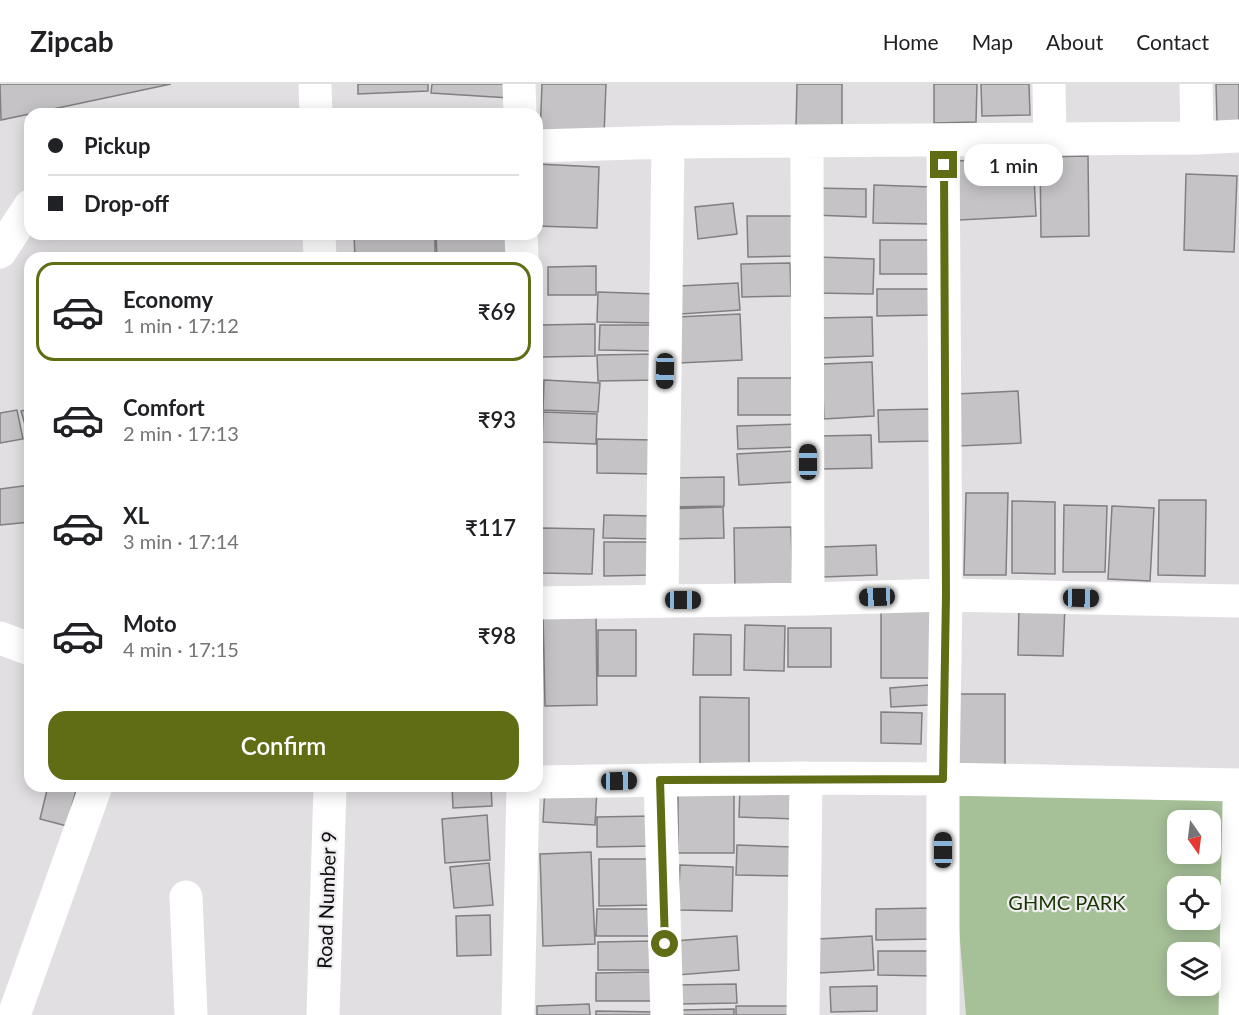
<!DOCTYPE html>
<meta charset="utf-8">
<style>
body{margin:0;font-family:Lato,sans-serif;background:#f6f6f6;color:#202124;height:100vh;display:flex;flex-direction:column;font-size:22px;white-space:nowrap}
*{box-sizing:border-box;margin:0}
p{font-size:20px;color:#757577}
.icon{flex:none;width:33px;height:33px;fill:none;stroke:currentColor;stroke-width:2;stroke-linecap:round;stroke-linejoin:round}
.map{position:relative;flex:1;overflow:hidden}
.sheet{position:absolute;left:24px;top:168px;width:519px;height:540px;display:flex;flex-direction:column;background:#fff;border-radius:18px;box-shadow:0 3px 15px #0003}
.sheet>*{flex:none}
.top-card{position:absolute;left:24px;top:24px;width:519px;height:132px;border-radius:18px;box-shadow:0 3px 15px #0003;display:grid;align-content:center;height:132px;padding:0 24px;background:#fff}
.needle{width:39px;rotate:166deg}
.tools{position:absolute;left:1167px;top:726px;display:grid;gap:12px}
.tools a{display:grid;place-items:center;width:54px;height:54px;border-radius:12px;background:#fff;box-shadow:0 3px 15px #0003;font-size:30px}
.end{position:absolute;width:27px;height:27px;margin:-14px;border:8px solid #606d15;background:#fff;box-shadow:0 0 0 3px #fff}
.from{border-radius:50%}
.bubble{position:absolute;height:42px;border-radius:18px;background:#fff;box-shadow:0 3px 15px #0003;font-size:20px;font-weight:600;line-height:42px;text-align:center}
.car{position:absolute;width:18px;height:36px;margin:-18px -9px;border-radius:8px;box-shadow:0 0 4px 2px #0007;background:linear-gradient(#222 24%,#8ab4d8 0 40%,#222 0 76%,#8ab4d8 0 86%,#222 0)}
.top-card b{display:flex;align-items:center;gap:21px;height:57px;font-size:22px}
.top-card b+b{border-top:2px solid #e0e0e0}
.top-card i{width:15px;height:15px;background:#202124}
ul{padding:10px 0 0;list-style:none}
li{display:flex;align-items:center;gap:18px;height:99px;margin:0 12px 9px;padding:0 12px;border:3px solid transparent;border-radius:18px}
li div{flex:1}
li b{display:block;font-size:22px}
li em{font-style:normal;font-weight:600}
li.active{border-color:#606d15}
li>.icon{width:54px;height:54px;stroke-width:1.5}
.primary-button{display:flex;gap:12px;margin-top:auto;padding:12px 24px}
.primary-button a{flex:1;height:69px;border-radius:18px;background:#606d15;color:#fff;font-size:24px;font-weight:600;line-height:69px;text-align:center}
header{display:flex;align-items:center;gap:36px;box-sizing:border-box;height:84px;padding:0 30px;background:#fff;border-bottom:2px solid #e0e0e0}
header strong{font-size:28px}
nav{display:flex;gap:33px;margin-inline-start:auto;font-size:21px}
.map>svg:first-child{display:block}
.green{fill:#a6c098;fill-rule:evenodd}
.building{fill:#c5c3c6;stroke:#817f82;stroke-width:1.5}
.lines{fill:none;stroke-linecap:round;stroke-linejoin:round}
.minor{stroke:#fff;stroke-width:33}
.route{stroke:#606d15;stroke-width:8}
.labels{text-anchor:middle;stroke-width:4.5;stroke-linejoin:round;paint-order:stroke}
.street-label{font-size:20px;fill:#0f0e0f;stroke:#efedf0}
.park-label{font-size:20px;fill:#1a3703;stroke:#efedf0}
</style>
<header>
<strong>Zipcab</strong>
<nav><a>Home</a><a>Map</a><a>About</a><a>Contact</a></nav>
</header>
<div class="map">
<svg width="1239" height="931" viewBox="0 0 1239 931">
<rect width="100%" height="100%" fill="#e2dfe3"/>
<path class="green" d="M 1225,702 L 1236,931 L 966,931 L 948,707 ZM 1178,736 L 1210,736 L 1210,770 L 1178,770 ZM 1178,802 L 1210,802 L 1210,836 L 1178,836 ZM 1178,868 L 1210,868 L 1210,902 L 1178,902 Z"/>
<path class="building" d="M 0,0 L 171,0 L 1,36 Z
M 358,0 L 428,0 L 428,7 L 358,10 Z
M 432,0 L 513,0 L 512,14 L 431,9 Z
M 542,0 L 606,0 L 604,51 L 540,50 Z
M 797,0 L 842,0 L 842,44 L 796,44 Z
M 934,0 L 977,0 L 976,38 L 934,39 Z
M 981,0 L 1029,0 L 1030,31 L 982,32 Z
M 1216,0 L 1239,0 L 1239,38 L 1217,38 Z
M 1088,72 L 1089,152 L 1041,153 L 1040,73 Z
M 1033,73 L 1036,132 L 959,136 L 956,77 Z
M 537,80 L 599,83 L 597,144 L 537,142 Z
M 1186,90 L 1237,92 L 1234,168 L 1184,166 Z
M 874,101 L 931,103 L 930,140 L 873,139 Z
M 813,104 L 866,105 L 866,133 L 813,131 Z
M 733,119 L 737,150 L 698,155 L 695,123 Z
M 747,132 L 798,132 L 798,172 L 748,173 Z
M 354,150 L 435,150 L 435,174 L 355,174 Z
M 436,150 L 507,150 L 508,174 L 437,174 Z
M 880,156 L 937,156 L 937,190 L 880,190 Z
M 817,173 L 874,175 L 873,210 L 816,209 Z
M 790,179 L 791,212 L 742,213 L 741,180 Z
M 596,182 L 596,211 L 548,211 L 548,183 Z
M 738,199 L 740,226 L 681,230 L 680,202 Z
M 877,205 L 932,205 L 932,231 L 877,232 Z
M 598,208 L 657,210 L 657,239 L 597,238 Z
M 740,230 L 742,276 L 679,279 L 677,233 Z
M 872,233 L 873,272 L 818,274 L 817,234 Z
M 595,240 L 595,272 L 540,273 L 539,241 Z
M 600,241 L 657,241 L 656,267 L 599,266 Z
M 657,270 L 658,296 L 598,297 L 597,271 Z
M 872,278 L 874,332 L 824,335 L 822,280 Z
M 738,294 L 798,294 L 798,331 L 738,331 Z
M 544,296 L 600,299 L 598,328 L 543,326 Z
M 1018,307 L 1021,359 L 959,362 L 956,310 Z
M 30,325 L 30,350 L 28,351 L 21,327 Z
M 930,325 L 931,357 L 879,358 L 878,326 Z
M 17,326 L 23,355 L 0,359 L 0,329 Z
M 543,328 L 597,330 L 596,360 L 542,358 Z
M 800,340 L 800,363 L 738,365 L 737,342 Z
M 871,351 L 872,384 L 821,385 L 820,352 Z
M 597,355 L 655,356 L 655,390 L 597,389 Z
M 793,367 L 795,398 L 739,401 L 737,370 Z
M 724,393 L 724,422 L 669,423 L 668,394 Z
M 30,401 L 30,438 L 0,441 L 0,405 Z
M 966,409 L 1008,409 L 1006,491 L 964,491 Z
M 1159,416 L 1206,416 L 1205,492 L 1158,491 Z
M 1012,417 L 1055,418 L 1055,490 L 1012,489 Z
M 1064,421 L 1107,422 L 1105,488 L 1063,488 Z
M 1112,422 L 1154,424 L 1150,497 L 1108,495 Z
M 723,423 L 724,454 L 666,455 L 666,425 Z
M 604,431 L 655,432 L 654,455 L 603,454 Z
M 791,443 L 793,504 L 735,506 L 734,444 Z
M 541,444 L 594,445 L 592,490 L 540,489 Z
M 604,458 L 655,458 L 655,491 L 604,492 Z
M 876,461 L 877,491 L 823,493 L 822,463 Z
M 881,520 L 931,520 L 932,594 L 881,594 Z
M 1019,520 L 1065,521 L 1063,572 L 1018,571 Z
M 596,528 L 597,621 L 545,622 L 543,529 Z
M 745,541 L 785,542 L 784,587 L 744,586 Z
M 788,544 L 831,544 L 831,583 L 788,583 Z
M 598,546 L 636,546 L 636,592 L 598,592 Z
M 694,550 L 731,551 L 731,591 L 693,591 Z
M 929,601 L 929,621 L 891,623 L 890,604 Z
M 957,610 L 1005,610 L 1005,688 L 957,688 Z
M 700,613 L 749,614 L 749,687 L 700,687 Z
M 881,628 L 922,629 L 921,660 L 881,659 Z
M 678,700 L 734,700 L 734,769 L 678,769 Z
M 48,702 L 77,702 L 67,742 L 40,735 Z
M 452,702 L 491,702 L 492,722 L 453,724 Z
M 545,703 L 597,705 L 595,741 L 543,738 Z
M 740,704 L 795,706 L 795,735 L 739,733 Z
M 487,731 L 490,776 L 445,779 L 442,735 Z
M 654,732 L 655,762 L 597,763 L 597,733 Z
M 737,761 L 794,763 L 794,792 L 736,791 Z
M 591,768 L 595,860 L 543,862 L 540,770 Z
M 599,775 L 654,775 L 654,821 L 599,822 Z
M 489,779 L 493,821 L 454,824 L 450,783 Z
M 680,781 L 733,783 L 732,827 L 678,826 Z
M 933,824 L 934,855 L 876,856 L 876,825 Z
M 597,825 L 653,825 L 652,852 L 596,852 Z
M 490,831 L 491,871 L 457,872 L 456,832 Z
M 737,852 L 739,886 L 677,891 L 674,857 Z
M 872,852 L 874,886 L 819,889 L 818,855 Z
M 653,857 L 653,886 L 598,886 L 598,858 Z
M 878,867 L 935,867 L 935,892 L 878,891 Z
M 652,888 L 653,917 L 596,917 L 596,889 Z
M 736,900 L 737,919 L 677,920 L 676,901 Z
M 877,902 L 877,927 L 831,928 L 830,903 Z
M 589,920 L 590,931 L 537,931 L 537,922 Z
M 736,922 L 795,922 L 795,931 L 736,931 Z
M 734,925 L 734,931 L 682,931 L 682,926 Z
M 596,927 L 655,928 L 655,931 L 596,931 Z"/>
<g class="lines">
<path class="minor" d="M 315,0 L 316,30
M 519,0 L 520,30
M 1049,0 L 1050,57
M 1196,0 L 1197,54
M 807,57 L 808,515
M 943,57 L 946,511 L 943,695 L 943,931
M 537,62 L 668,58 L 1197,54 L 1239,52
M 319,150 L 320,174
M 521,150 L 522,174
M 0,168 L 30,122
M 662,516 L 668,58
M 537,519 L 808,515 L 946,511 L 1239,517
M 0,554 L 30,565
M 660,696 L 667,931
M 537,698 L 806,694 L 943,695 L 1239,701
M 186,813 L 191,931
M 14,931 L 96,702
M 323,931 L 330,702
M 518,931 L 523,702
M 803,931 L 806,694
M 1235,931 L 1239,719"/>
</g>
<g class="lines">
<path class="route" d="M 665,860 L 660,696 L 943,695 L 946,511 L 944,81"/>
</g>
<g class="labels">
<g class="street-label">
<text transform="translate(327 816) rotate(-88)" y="7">Road Number 9</text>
</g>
<g class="park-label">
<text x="1067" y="826">GHMC PARK</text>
</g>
</g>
</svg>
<div class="tools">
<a><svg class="needle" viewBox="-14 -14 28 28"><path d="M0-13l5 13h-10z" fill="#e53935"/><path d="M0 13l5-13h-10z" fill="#757577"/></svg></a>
<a><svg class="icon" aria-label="locate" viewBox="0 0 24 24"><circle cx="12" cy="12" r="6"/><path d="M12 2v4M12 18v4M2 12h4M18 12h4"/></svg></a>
<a><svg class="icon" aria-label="layers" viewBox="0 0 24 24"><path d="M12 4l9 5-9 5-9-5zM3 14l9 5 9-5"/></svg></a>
</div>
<i class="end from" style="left:665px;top:860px"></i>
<i class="end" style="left:944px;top:81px"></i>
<div class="bubble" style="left:964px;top:60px;width:99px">1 min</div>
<i class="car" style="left:665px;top:287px;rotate:181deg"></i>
<i class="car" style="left:808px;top:378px;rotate:0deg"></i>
<i class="car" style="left:877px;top:513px;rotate:268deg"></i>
<i class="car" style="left:1081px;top:514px;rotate:91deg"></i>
<i class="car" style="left:683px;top:516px;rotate:90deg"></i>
<i class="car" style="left:619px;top:697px;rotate:89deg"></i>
<i class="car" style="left:943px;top:766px;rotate:0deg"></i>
<div class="top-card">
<b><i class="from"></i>Pickup</b>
<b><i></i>Drop-off</b>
</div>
<section class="sheet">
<ul>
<li class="active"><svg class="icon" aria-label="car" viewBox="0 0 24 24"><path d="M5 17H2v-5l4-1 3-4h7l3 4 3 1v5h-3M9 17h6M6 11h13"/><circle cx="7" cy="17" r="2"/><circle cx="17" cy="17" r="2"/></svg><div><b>Economy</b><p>1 min · 17:12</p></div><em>₹69</em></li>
<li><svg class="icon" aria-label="car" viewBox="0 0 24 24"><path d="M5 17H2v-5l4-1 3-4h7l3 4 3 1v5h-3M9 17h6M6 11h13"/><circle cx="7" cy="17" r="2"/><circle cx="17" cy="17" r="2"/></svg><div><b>Comfort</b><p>2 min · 17:13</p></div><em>₹93</em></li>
<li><svg class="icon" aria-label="car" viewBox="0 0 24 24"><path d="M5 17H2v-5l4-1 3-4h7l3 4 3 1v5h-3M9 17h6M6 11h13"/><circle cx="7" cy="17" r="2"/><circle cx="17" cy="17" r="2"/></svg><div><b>XL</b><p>3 min · 17:14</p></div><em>₹117</em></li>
<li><svg class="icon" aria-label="car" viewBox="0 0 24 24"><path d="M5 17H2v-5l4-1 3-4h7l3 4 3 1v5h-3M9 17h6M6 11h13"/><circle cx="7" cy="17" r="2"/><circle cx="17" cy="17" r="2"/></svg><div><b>Moto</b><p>4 min · 17:15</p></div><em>₹98</em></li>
</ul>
<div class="primary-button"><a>Confirm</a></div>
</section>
</div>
